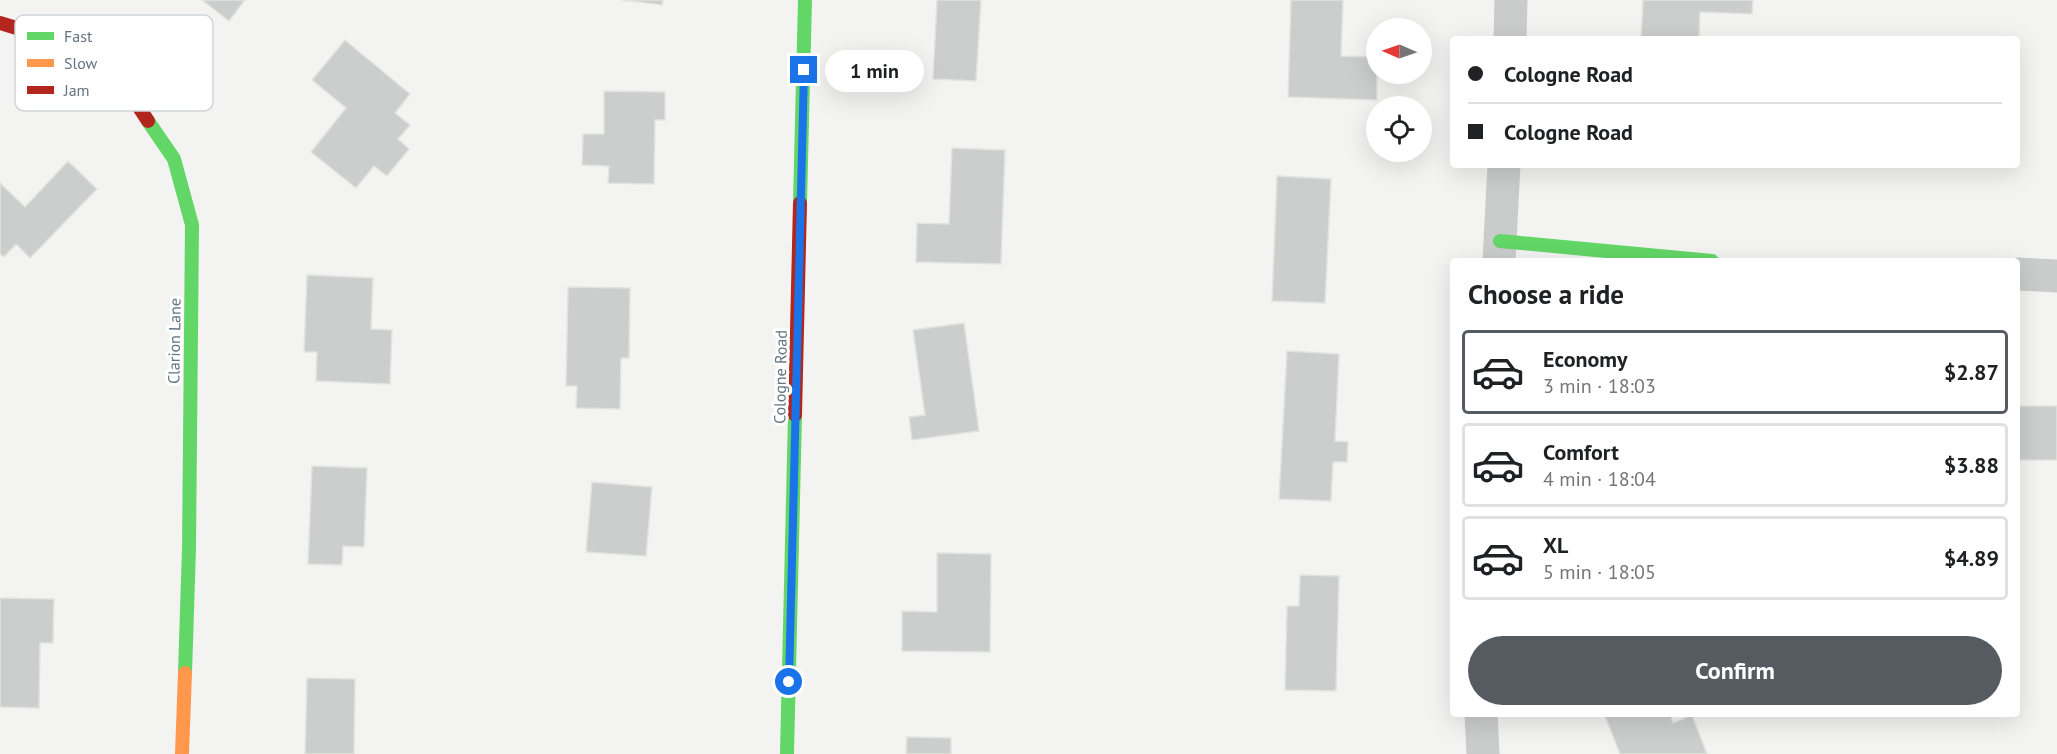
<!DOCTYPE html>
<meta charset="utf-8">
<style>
body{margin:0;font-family:"PT Sans",sans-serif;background:#f2f2f2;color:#202124;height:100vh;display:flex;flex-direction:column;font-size:22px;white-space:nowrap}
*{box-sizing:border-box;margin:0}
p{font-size:20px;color:#757577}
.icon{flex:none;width:33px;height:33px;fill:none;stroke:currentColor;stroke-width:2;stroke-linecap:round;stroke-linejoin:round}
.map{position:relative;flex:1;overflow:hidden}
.drawer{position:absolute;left:1450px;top:258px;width:570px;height:459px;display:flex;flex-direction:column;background:#fff;border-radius:6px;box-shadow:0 6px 24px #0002}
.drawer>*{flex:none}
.top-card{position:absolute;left:1450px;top:36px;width:570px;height:132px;border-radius:6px;box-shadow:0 6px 24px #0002;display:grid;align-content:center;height:132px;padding:0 18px;background:#fff}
.needle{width:39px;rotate:272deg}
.controls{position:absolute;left:1366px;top:18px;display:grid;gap:12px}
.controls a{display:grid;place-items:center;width:66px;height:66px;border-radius:50%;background:#fff;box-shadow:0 6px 24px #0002;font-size:30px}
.end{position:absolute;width:27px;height:27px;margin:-14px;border:8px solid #1a73e8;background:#fff;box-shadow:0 0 0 3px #fff}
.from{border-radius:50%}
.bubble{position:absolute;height:42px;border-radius:21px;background:#fff;box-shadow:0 6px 24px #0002;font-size:20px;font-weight:700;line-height:42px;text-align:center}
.top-card b{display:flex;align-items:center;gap:21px;height:57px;font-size:22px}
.top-card b+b{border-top:2px solid #e0e0e0}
.top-card i{width:15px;height:15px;background:#202124}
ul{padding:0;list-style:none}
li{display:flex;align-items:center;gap:18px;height:84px;margin:0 12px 9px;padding:0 6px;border:3px solid #e0e0e0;border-radius:6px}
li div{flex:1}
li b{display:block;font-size:22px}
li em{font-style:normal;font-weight:700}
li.current{border-color:#555b60}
li>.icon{width:54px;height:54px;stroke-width:1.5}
h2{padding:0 18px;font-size:27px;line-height:72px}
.primary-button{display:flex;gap:12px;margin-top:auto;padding:12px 18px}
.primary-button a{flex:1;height:69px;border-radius:36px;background:#555b60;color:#fff;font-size:24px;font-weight:700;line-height:69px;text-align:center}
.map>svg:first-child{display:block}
.building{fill:#cbcecd;stroke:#e2e3e1;stroke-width:1.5}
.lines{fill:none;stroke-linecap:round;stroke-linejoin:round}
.street{stroke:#cacccc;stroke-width:33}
.fast{stroke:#63d668;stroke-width:14}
.slow{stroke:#ff974d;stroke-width:14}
.jam{stroke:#b3261e;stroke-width:14}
.route{stroke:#1a73e8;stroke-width:8}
.labels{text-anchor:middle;stroke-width:6;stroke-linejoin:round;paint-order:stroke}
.street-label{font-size:16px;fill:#637482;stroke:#fff}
.key{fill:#fff;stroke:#d0d5da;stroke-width:1.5}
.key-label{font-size:16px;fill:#637482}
</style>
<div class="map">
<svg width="2057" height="754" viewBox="0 0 2057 754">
<rect width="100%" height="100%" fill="#f3f4f1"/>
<path class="building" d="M 202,0 L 245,0 L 229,21 Z
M 622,0 L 663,0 L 662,5 Z
M 937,0 L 981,0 L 976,81 L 933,79 Z
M 1291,0 L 1343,0 L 1341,56 L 1377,57 L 1377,100 L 1288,97 Z
M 1643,0 L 1753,0 L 1752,14 L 1700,12 L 1699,39 L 1641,39 Z
M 345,40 L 410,94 L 395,113 L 410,125 L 398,139 L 409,149 L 387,176 L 374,166 L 356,188 L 311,152 L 346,108 L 312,80 Z
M 604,91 L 665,92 L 665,120 L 655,120 L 654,184 L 608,183 L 609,166 L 582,165 L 583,134 L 604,134 Z
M 952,148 L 1005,150 L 1001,264 L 916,262 L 917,223 L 949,224 Z
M 68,161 L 97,189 L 30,258 L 16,244 L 4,257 L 0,254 L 0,183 L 25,207 Z
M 1277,176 L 1331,179 L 1325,303 L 1272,301 Z
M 307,275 L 373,278 L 371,329 L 392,330 L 390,384 L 316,381 L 317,352 L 304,352 Z
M 568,287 L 630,288 L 629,358 L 621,358 L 620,409 L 576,408 L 577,386 L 566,386 Z
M 964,323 L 979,431 L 912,440 L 909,417 L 925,415 L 913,330 Z
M 1287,351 L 1339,354 L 1335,441 L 1348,442 L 1347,462 L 1333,462 L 1331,501 L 1279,499 Z
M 2018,406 L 2057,406 L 2057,460 L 2018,460 Z
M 312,466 L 367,468 L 364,547 L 343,546 L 342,565 L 308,564 Z
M 592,482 L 652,487 L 646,556 L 586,552 Z
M 937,553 L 991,554 L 990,652 L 902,651 L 902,611 L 937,612 Z
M 1300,575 L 1339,576 L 1336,691 L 1285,690 L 1287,606 L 1299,606 Z
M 0,598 L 54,599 L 53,643 L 40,643 L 39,708 L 0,707 Z
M 307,678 L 355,679 L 354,754 L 305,754 Z
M 1609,714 L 1670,714 L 1673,723 L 1692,715 L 1707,754 L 1620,754 L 1605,716 Z
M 907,737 L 951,738 L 951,754 L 906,754 Z"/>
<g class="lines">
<path class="street" d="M 1510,39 L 1511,0
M 1499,261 L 1504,165
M 2018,274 L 2057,276
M 1481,714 L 1483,754"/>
<path class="fast" d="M 148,121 L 174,159 L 192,225 L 189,548 L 185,673
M 800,203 L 805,0
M 1500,241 L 1712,261
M 787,754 L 795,415"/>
<path class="slow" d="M 182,754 L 185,673"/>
<path class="jam" d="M 0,23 L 59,41 L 127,89 L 148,121
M 795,415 L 800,203"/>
</g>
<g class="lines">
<path class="route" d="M 789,682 L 804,70"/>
</g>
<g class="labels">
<g class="street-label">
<text transform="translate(174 341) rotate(-89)" y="6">Clarion Lane</text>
<text transform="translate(780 377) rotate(-89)" y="6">Cologne Road</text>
</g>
</g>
<rect x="15" y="15" width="198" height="96" rx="9" class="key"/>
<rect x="27" y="32" width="27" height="8" fill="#63d668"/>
<rect x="27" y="59" width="27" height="8" fill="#ff974d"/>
<rect x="27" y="86" width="27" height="8" fill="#b3261e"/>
<g class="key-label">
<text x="64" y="42">Fast</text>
<text x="64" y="69">Slow</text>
<text x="64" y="96">Jam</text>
</g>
</svg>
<div class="controls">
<a><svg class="needle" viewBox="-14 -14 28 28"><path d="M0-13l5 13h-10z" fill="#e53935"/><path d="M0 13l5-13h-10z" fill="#757577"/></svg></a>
<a><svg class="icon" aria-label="locate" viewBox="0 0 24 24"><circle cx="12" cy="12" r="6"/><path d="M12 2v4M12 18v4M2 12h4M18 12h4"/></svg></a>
</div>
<i class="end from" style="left:789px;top:682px"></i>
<i class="end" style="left:804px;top:70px"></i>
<div class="bubble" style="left:825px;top:50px;width:99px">1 min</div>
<div class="top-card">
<b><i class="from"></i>Cologne Road</b>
<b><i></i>Cologne Road</b>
</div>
<section class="drawer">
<h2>Choose a ride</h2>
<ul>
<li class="current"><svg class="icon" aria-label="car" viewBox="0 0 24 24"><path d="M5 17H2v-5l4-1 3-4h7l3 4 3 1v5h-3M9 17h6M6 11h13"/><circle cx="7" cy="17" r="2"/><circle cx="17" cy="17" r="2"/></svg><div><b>Economy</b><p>3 min · 18:03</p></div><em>$2.87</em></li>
<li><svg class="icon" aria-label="car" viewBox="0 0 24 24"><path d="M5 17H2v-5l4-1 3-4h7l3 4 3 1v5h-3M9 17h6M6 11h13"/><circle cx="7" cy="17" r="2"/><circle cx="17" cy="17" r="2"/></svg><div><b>Comfort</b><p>4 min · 18:04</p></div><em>$3.88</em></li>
<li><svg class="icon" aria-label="car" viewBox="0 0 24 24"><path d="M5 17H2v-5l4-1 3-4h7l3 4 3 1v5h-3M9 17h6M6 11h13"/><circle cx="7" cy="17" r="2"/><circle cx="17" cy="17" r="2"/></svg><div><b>XL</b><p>5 min · 18:05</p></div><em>$4.89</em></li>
</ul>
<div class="primary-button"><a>Confirm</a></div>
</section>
</div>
